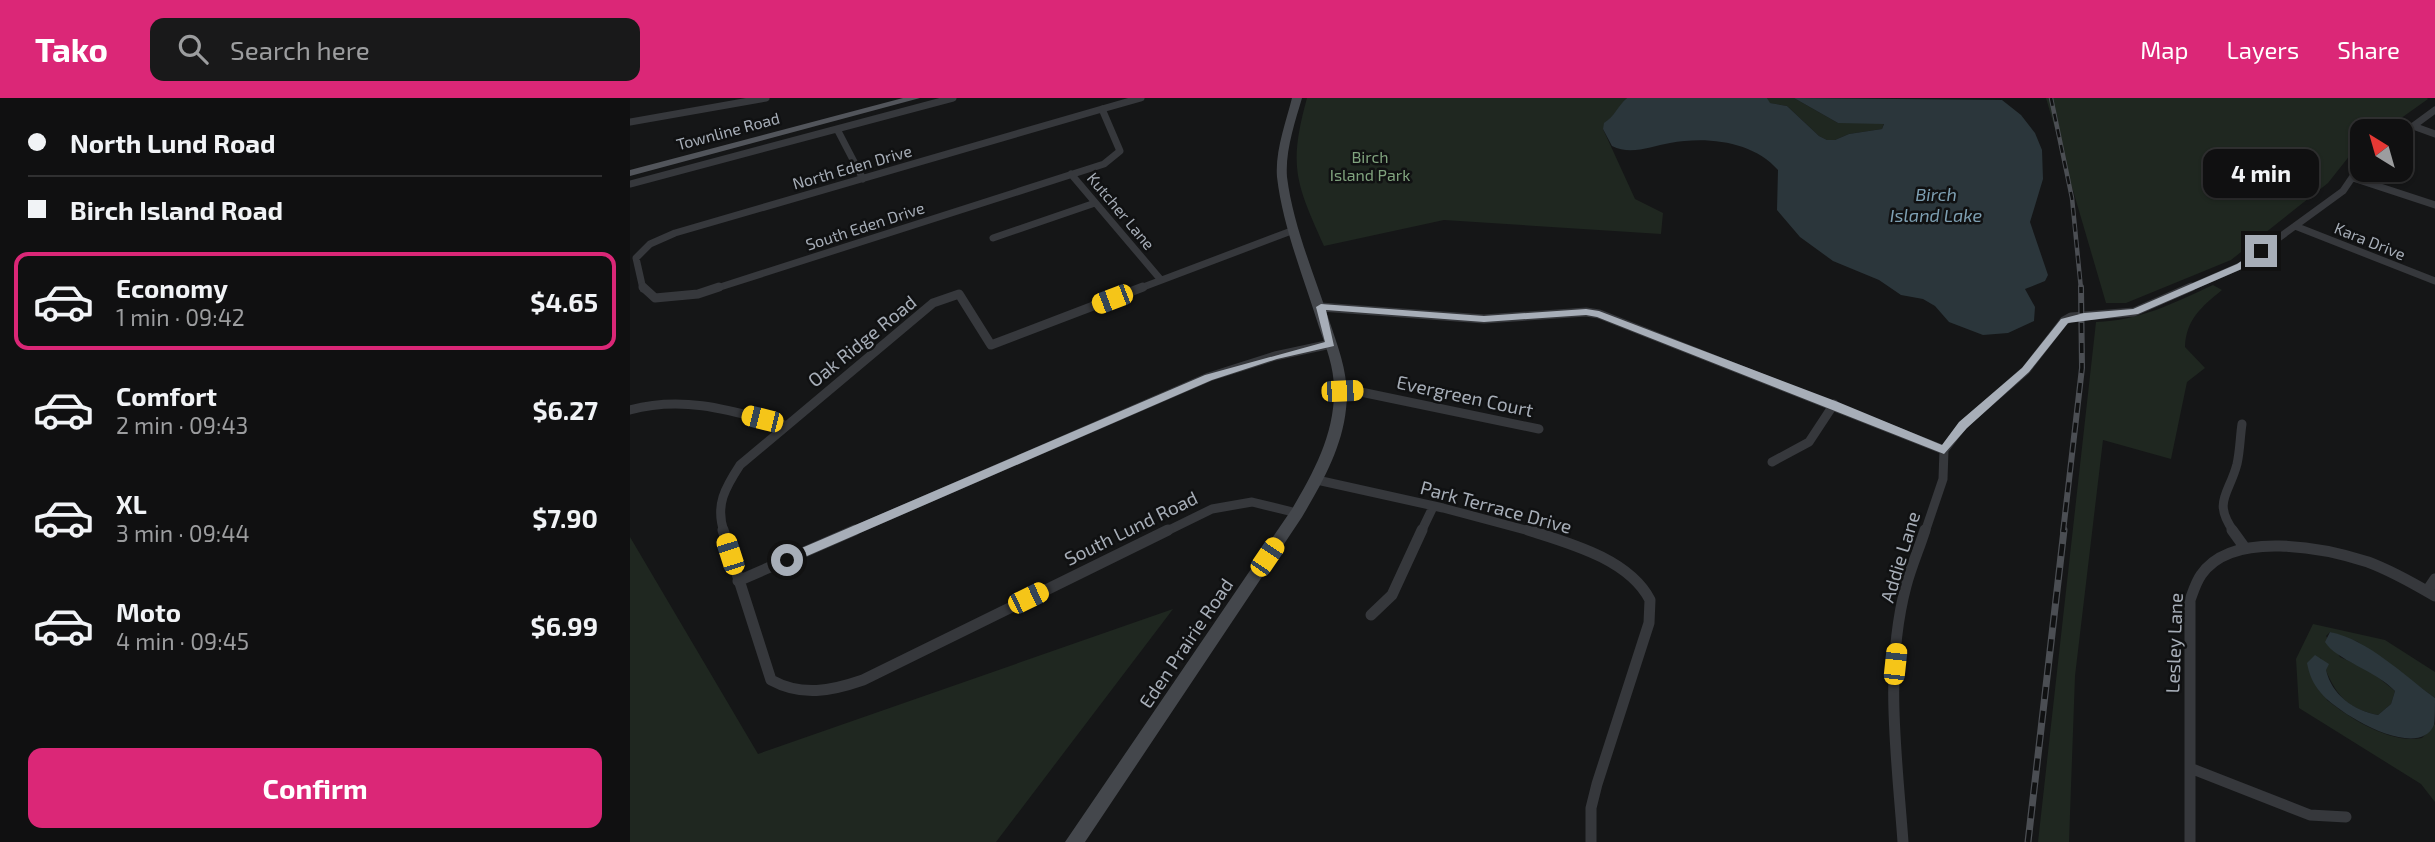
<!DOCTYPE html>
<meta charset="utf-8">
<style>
body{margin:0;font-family:"Exo 2",sans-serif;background:#19191a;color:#f1f3f6;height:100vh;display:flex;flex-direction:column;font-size:26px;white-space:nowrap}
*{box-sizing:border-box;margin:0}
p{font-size:23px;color:#9c9d9f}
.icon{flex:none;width:38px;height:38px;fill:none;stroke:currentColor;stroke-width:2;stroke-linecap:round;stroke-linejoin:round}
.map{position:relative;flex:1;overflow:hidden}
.drawer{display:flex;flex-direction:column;background:#101011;width:630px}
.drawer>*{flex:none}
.banner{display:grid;align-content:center;height:154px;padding:0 28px;background:#101011}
.needle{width:46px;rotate:323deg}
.tools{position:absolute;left:1720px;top:21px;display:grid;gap:14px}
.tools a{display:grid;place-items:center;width:63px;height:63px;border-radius:14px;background:#101011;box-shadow:0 2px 5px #0004,0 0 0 2px #303031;font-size:35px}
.end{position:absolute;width:32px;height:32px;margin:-16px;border:9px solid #a7aeb8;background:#111;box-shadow:0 0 0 4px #111}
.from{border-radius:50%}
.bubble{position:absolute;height:49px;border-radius:14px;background:#101011;box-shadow:0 2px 5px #0004,0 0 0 2px #303031;font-size:23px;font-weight:700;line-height:49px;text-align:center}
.car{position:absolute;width:21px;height:42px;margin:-21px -10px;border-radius:9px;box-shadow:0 0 5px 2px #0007;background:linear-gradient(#f5c518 24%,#345 0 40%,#f5c518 0 76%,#345 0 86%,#f5c518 0)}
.banner b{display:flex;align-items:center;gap:24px;height:66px;font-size:26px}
.banner b+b{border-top:2px solid #303031}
.banner i{width:18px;height:18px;background:#f1f3f6}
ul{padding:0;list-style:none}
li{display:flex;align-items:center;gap:21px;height:98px;margin:0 14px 10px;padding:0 14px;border:4px solid transparent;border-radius:14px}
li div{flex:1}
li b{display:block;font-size:26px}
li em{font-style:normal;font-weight:700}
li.on{border-color:#db2777}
li>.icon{width:63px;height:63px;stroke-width:1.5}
.button{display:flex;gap:14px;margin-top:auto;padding:14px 28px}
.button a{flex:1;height:80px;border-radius:14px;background:#db2777;color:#fff;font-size:28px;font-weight:700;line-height:80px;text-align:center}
header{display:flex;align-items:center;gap:42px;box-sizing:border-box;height:98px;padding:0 35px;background:#db2777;color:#fff}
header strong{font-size:33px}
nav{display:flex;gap:38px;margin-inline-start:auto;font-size:24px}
.search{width:490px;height:63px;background:#19191a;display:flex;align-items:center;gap:18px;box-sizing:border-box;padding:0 24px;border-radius:14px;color:#9c9d9f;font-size:26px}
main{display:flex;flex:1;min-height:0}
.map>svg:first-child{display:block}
.green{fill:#1f2720}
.water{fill:#2b363b}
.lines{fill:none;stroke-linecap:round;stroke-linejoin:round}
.minor-far2{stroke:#36383c;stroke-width:7}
.minor-far1{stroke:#36383c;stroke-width:9}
.minor{stroke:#36383c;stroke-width:11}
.secondary{fill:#44474c;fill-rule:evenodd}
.primary{fill:#52555b;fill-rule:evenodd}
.rail-far2-casing{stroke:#4b4e53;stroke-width:4.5}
.rail-far1-casing{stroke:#4b4e53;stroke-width:6}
.rail-casing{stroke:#4b4e53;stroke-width:7}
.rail-far2{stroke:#101112;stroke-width:2.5;stroke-dasharray:8;stroke-linecap:butt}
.rail-far1{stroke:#101112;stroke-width:3.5;stroke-dasharray:10;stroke-linecap:butt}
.rail{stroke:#101112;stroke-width:4.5;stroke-dasharray:12;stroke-linecap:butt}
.route{fill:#a7aeb8}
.labels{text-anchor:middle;stroke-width:5;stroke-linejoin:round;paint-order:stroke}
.far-street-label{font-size:16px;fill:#a7aeb8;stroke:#101112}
.far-park-label{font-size:16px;fill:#80a37e;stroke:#101112}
.far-water-label{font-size:18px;font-style:italic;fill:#7ea0b3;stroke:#101112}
.street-label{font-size:19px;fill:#a7aeb8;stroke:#101112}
</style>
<header>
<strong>Tako</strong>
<div class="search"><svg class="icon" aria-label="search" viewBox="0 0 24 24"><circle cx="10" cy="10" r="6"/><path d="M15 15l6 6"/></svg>Search here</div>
<nav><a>Map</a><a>Layers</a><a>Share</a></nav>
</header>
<main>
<section class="drawer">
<div class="banner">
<b><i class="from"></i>North Lund Road</b>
<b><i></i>Birch Island Road</b>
</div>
<ul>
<li class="on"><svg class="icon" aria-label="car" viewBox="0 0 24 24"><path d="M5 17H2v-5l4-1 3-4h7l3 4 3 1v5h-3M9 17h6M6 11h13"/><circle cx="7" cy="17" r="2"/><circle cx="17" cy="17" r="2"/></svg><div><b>Economy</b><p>1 min · 09:42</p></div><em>$4.65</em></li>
<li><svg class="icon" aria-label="car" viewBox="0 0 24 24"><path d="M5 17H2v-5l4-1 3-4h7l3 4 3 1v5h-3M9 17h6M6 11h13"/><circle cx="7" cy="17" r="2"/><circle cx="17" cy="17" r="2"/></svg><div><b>Comfort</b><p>2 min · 09:43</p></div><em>$6.27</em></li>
<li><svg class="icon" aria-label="car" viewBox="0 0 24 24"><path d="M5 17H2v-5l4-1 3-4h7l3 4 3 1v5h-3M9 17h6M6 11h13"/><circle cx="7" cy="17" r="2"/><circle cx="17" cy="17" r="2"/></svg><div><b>XL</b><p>3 min · 09:44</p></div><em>$7.90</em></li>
<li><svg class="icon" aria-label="car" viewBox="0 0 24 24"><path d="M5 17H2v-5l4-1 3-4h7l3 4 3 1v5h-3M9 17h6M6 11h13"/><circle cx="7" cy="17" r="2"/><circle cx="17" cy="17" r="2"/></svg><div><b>Moto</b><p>4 min · 09:45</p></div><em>$6.99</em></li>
</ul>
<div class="button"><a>Confirm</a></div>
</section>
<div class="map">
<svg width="1805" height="744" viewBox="0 0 1805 744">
<rect width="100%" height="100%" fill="#151617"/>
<path class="green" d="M 677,0 L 997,0 L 973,31 L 1005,101 L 1033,115 L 1031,136 L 814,122 L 694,148 C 666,85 658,69 677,0 Z
M 1137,0 L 1164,0 L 1208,25 L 1254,25 L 1252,31 L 1219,36 L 1205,42 L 1197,42 L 1189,38 L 1157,8 L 1139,5 Z
M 1416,0 L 1797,0 L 1798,1 L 1753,33 L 1732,33 L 1732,48 L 1721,56 L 1698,85 L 1601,162 L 1496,205 L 1476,205 Z
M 1583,187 L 1592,192 C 1571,209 1556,222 1555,249 L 1575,270 L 1557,284 L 1541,361 L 1473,342 L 1445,578 L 1439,744 L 1408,744 L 1466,224 C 1509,223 1544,205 1583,187 Z
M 0,439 L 128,656 L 543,511 L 366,744 L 0,744 Z
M 1683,526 L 1755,542 L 1805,574 L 1805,600 L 1728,544 L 1700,534 L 1696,538 L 1710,559 L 1739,572 L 1765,593 L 1761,606 L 1748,617 C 1710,609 1704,591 1690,559 L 1697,602 C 1721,621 1760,646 1792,640 L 1805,626 L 1805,704 L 1791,686 L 1669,610 L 1666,561 Z"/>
<path class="water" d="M 997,0 L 1137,0 L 1140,5 L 1157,8 L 1189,38 L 1197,42 L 1205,42 L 1219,36 L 1252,31 L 1254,26 L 1208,25 L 1164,0 L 1372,2 L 1391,17 L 1405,35 L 1412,52 L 1413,81 L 1400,124 L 1418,177 L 1415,183 L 1395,191 L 1405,209 L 1404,223 L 1378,235 L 1353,237 L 1319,224 L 1305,208 L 1293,201 L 1271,197 L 1249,182 L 1203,163 L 1170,139 L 1147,112 L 1148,72 C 1123,43 1076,38 1040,45 C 1021,48 1001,58 982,48 L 973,31 L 974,25 C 985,18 987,9 997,0 Z
M 1700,534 C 1739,542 1773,577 1805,600 C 1805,608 1805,620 1804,627 C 1788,664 1707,615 1691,595 C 1683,586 1679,576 1677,565 L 1685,557 L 1699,566 L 1696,572 C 1702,597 1723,612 1748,617 L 1761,606 L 1765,593 C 1745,572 1706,562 1695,544 Z"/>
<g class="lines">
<path class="minor-far2" d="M 472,11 L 511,0
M 0,24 L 136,0
M 1783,28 L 1805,36
M 207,31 L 233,81
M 1771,37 L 1805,12
M 441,76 L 531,182
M 1723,80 L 1805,107
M 0,86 L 323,0
M 1665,128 L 1805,183
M 363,140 L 465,105
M 13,191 L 6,160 L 20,146 L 45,135 L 472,11
M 84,191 L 474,66 L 490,53 L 472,11
M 508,191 L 664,132
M 1557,191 L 1610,168 L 1713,93 L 1732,65"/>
<path class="minor-far1" d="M 13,189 L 25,200 L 68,196 L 89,189
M 691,209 L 854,221 L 956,214 L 969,216 L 1314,352
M 712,293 L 726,293 L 909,331
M 0,312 C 54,297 103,313 155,327
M 1314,352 L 1333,327 L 1396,272 L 1434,223 L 1441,219 L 1504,214 L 1561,189
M 1142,364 L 1179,344 L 1204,306
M 687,382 L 813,410 L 903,434
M 94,434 C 85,407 95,390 110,367 L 303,205 L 329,196 L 361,247 L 513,189
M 221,434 L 579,279 L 645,258 L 701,246
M 535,434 L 582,411 L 622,404 L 667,415
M 791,434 L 803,409
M 1295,434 L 1313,381 L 1314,352
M 1604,434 C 1582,403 1599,397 1607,366 C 1610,353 1610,339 1612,326"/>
<path class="minor" d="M 93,432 L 141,582 C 172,599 201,593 233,582 L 538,432
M 898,432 C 939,445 999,461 1020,502 L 1019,525 L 967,686 L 961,710 L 961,744
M 1602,432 L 1615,450
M 108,483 L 225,432
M 1797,493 L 1805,481
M 741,517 L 762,497 L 792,432
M 1560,670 L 1680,717 L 1716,719
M 1273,744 C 1267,660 1254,571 1276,488 C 1281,469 1289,451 1295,432
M 1560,744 L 1560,502 C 1563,494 1566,484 1571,477 C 1602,431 1695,450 1738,464 C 1762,473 1783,485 1805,498"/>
<path class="secondary" d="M 662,0 L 672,0 C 665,24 655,53 657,79 C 663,127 684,176 699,222 C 709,252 720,279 716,311 C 712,350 692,385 672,419 L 455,744 L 435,744 L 662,411 C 684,374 705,335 704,291 C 704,269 696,249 689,229 C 674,180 653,130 647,79 C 645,53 656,24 662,0 Z"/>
<path class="primary" d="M 273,0 L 290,0 L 0,78 L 0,72 Z"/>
<g class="rail-far2-casing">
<path id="rail-far2" d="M 1421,0 L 1442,100 L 1451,191"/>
</g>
<g class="rail-far1-casing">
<path id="rail-far1" d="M 1433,434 L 1452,270 L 1451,189"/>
</g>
<g class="rail-casing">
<path id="rail" d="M 1398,744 L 1434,432"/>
</g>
<use href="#rail-far2" class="rail-far2"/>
<use href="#rail-far1" class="rail-far1"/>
<use href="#rail" class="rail"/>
</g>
<path class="route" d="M 1631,150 L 1634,155 L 1614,170 L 1508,216 L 1438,225 L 1399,274 L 1337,330 L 1314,356 L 967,219 L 956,217 L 854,224 L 696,212 L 704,248 L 647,261 L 582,282 L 161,465 L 157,467 L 151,462 L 153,458 L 575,277 L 695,244 L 686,209 L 691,206 L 854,218 L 956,211 L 969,213 L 1208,304 L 1312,347 L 1329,324 L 1392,270 L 1431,221 L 1454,215 L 1503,211 L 1607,166 Z"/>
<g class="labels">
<g class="far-street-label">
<text transform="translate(98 33) rotate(-15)" y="6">Townline Road</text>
<text transform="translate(222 69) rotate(-16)" y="6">North Eden Drive</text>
<text transform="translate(491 113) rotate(50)" y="6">Kutcher Lane</text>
<text transform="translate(235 128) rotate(-18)" y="6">South Eden Drive</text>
<text transform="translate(1740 143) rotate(22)" y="6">Kara Drive</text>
</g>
<g class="far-park-label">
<text x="740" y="65">Birch<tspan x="740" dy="18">Island Park</tspan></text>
</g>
<g class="far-water-label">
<text x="1306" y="103">Birch<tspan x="1306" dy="21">Island Lake</tspan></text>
</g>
<g class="street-label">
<text transform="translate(232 243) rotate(-39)" y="7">Oak Ridge Road</text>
<text transform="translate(835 298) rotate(12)" y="7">Evergreen Court</text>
<text transform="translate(866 409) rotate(15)" y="7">Park Terrace Drive</text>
<text transform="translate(501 430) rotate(-26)" y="7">South Lund Road</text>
<text transform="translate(1270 459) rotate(-73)" y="7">Addie Lane</text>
<text transform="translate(556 545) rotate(-56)" y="7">Eden Prairie Road</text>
<text transform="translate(1544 545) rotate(-88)" y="7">Lesley Lane</text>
</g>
</g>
</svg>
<div class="tools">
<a><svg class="needle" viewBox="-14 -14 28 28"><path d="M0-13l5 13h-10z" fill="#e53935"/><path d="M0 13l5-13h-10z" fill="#9c9d9f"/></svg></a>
</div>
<i class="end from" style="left:157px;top:462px"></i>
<i class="end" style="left:1631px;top:153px"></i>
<div class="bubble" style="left:1573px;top:51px;width:116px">4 min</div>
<i class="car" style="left:482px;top:201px;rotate:249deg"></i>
<i class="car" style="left:712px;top:293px;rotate:88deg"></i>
<i class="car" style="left:132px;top:321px;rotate:284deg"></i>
<i class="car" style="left:100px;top:456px;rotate:342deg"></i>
<i class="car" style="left:637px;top:459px;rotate:34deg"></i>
<i class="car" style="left:398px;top:500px;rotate:64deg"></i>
<i class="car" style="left:1265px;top:566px;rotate:6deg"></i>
</div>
</main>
